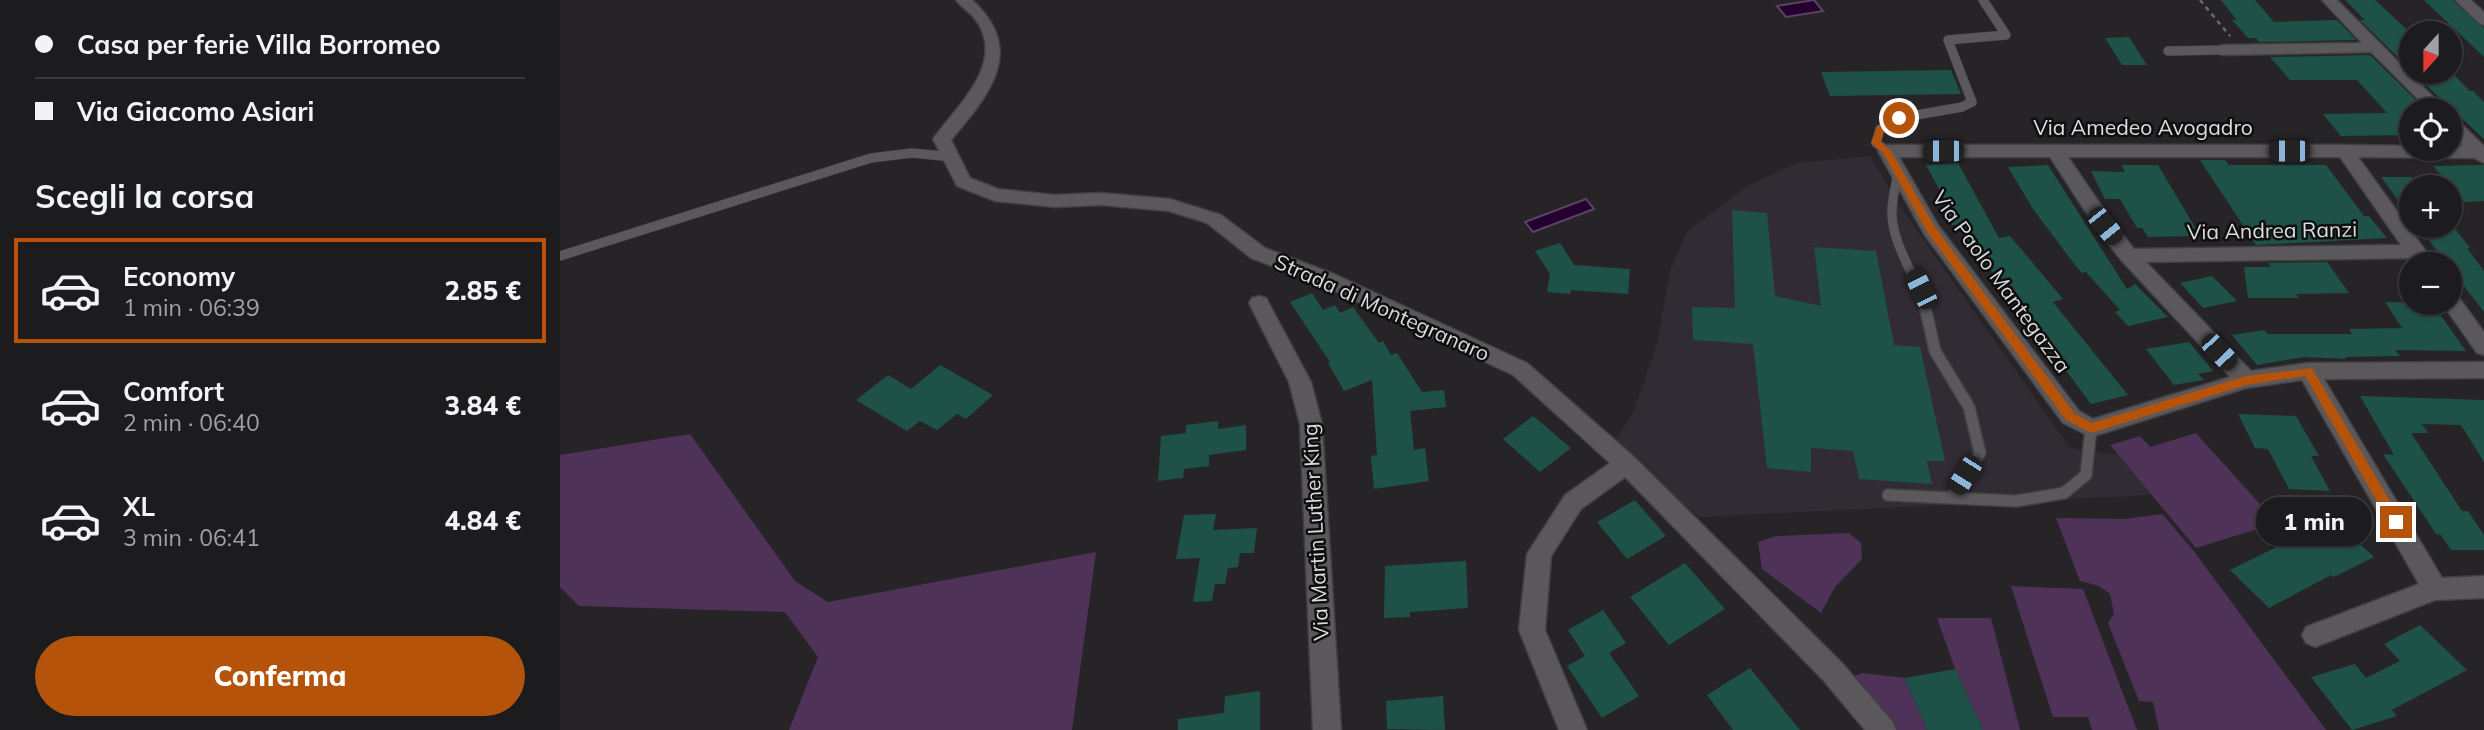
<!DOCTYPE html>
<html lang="it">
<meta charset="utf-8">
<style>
body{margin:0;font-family:Mulish,sans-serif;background:#252426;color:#f1f3f6;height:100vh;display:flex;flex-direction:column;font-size:26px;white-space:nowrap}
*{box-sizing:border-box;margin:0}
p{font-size:23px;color:#a0a1a4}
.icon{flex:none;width:38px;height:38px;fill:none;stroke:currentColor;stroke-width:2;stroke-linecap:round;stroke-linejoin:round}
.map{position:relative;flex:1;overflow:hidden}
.sheet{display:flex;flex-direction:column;background:#1c1b1d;width:560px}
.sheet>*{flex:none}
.hud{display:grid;align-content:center;height:154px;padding:0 35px;background:#1c1b1d}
.needle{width:46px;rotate:201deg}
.buttons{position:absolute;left:1839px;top:21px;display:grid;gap:14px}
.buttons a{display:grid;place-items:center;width:63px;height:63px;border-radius:50%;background:#1c1b1d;box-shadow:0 2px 5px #0004,0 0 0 2px #3a393b;font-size:35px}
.end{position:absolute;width:32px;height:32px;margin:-16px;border:9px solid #b45309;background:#fff;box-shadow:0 0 0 4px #fff}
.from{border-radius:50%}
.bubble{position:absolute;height:49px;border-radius:24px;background:#1c1b1d;box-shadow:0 2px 5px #0004,0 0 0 2px #3a393b;font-size:23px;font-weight:800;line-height:49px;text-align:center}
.car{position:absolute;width:21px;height:42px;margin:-21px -10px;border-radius:9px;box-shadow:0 0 5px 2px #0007;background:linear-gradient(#222 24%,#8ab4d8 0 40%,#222 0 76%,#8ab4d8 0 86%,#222 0)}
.hud b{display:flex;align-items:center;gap:24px;height:66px;font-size:26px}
.hud b+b{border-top:2px solid #3a393b}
.hud i{width:18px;height:18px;background:#f1f3f6}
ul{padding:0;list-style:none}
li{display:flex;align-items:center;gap:21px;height:105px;margin:0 14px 10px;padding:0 21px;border:4px solid transparent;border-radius:0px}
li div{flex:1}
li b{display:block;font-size:26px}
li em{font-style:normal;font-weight:800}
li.current{border-color:#b45309}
li>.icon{width:63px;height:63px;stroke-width:1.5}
h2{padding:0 35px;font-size:32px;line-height:84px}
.button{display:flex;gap:14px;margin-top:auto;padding:14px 35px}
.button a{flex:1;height:80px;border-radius:42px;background:#b45309;color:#fff;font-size:28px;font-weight:800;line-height:80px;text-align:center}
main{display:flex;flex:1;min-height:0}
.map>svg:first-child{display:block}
.built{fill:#312b33}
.green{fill:#4e3258}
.water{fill:#240030;stroke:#5c4264;stroke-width:2}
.building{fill:#1e5249}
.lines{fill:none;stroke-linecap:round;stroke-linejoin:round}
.lane-far1-casing{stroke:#403f41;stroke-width:10}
.lane-casing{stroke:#403f41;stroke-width:14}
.street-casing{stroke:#403f41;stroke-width:3}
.path{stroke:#6c6a6d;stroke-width:2.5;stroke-dasharray:4.5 4.5;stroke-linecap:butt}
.lane-far1{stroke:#5b585c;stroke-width:9}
.lane{stroke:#5b585c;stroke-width:11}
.street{fill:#5b585c;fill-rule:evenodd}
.route{fill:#b45309}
.labels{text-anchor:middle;stroke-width:5;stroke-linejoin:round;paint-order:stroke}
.street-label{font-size:21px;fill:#dddcde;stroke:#0e0e0f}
</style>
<main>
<section class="sheet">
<div class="hud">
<b><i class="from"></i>Casa per ferie Villa Borromeo</b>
<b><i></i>Via Giacomo Asiari</b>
</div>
<h2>Scegli la corsa</h2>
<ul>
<li class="current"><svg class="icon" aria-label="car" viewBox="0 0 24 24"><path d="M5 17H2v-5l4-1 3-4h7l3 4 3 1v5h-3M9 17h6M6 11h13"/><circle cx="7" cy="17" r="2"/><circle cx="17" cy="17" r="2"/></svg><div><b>Economy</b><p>1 min · 06:39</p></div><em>2.85 €</em></li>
<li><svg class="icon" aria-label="car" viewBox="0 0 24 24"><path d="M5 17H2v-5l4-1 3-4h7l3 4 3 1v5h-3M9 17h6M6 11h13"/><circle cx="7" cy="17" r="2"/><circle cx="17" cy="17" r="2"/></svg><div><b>Comfort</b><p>2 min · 06:40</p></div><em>3.84 €</em></li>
<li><svg class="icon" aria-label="car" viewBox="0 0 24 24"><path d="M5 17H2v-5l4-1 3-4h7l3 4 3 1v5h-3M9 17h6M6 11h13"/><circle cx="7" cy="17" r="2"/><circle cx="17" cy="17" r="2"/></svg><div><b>XL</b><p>3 min · 06:41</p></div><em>4.84 €</em></li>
</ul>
<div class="button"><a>Conferma</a></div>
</section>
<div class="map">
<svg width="1924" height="730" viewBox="0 0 1924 730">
<rect width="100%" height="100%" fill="#262427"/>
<path class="built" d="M 1310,156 L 1340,206 L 1510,448 L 1558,455 L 1592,495 L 1139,517 L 1052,446 L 1074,411 L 1097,343 L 1110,271 L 1127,231 L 1188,186 L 1236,163 Z"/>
<path class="green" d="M 1636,433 L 1717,523 L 1636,548 L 1550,445 L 1580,436 L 1590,447 Z
M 130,434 L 235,581 L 268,602 L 536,552 L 512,730 L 229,730 L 258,657 L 225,612 L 19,606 L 0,587 L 0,455 Z
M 1602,514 L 1633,550 L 1766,730 L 1599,730 L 1593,702 L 1579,701 L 1548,623 L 1554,614 L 1550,594 L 1539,586 L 1520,581 L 1496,518 L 1565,519 Z
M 1289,533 L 1301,543 L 1302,559 L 1275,587 L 1261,613 L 1202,569 L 1198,542 L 1216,536 Z
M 1451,586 L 1523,589 L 1577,730 L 1532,730 L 1528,717 L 1493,717 Z
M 1377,618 L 1431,618 L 1460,730 L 1423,730 L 1395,669 Z
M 1302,673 L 1345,678 L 1367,730 L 1333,730 L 1290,678 Z"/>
<path class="water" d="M 1254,0 L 1263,11 L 1226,17 L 1217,6 Z
M 1026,199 L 1034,209 L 973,232 L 965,222 Z"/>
<path class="building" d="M 1661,0 L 1695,0 L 1714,22 L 1777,20 L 1796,40 L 1699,42 L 1696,38 L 1688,38 L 1672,20 L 1677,20 Z
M 1785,0 L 1815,0 L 1852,34 L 1852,71 L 1800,20 L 1805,20 Z
M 1864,0 L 1892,0 L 1924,28 L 1924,57 Z
M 1569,37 L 1587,65 L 1562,65 L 1545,38 Z
M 1810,55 L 1862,106 L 1852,107 L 1852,139 L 1848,135 L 1781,136 L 1763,114 L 1827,113 L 1797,80 L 1730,80 L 1710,57 Z
M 1391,70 L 1401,94 L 1270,96 L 1261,72 Z
M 1852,72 L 1891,72 L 1910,91 L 1913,91 L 1924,102 L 1924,139 Z
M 1640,160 L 1665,160 L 1669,165 L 1766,165 L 1804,216 L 1809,216 L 1827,238 L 1696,245 Z
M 1398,163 L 1439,238 L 1450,236 L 1503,299 L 1493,302 L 1568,395 L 1531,404 L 1397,225 L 1392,225 L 1380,200 L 1385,200 L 1366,165 Z
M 1488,165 L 1567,289 L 1575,284 L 1608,317 L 1568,326 L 1555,312 L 1560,310 L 1526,272 L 1522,273 L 1515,265 L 1473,209 L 1448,167 Z
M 1561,165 L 1598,165 L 1636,229 L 1630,229 L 1635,236 L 1588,237 L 1582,228 L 1577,228 L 1560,199 L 1545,199 L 1531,171 L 1565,172 Z
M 1924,165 L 1924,201 L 1905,202 L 1873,166 Z
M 1821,177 L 1852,177 L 1852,219 Z
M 1172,210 L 1207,213 L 1215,296 L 1261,306 L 1254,247 L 1316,251 L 1334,345 L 1360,347 L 1385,461 L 1367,461 L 1372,484 L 1299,479 L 1293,451 L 1251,448 L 1251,472 L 1207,468 L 1193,344 L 1133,340 L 1132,307 L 1175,308 Z
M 1858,226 L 1893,226 L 1910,248 L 1907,248 L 1924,271 L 1924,312 Z
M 1000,243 L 1014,265 L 1070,269 L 1068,294 L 1011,290 L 1010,294 L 987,292 L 990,274 L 975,251 Z
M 1767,262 L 1789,293 L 1736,294 L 1739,298 L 1688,298 L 1684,267 L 1711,267 L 1708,263 Z
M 1652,276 L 1677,301 L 1643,308 L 1620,283 Z
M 752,293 L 763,310 L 775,305 L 780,313 L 793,307 L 819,343 L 823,341 L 831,355 L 837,353 L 862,392 L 884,390 L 886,407 L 850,411 L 854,450 L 865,448 L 869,481 L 814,489 L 811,456 L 817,455 L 812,380 L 784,391 L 768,363 L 770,362 L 730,302 Z
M 1825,302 L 1872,303 L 1906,351 L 1835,350 L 1840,356 L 1785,357 L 1786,359 L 1744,357 L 1697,365 L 1672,335 L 1704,330 L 1707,334 L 1792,334 L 1789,329 L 1842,328 Z
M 1629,342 L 1653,371 L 1638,374 L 1644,380 L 1614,385 L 1586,349 Z
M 380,365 L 433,395 L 406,419 L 397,414 L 377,430 L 360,421 L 347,431 L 296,400 L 328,375 L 351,389 Z
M 1800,396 L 1924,400 L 1924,462 L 1901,425 L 1862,424 L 1868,433 L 1851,433 L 1902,511 L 1908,511 L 1924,535 L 1924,550 L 1891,550 L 1881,535 L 1876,534 L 1823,454 L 1834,455 Z
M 1678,414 L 1736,416 L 1759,456 L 1751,456 L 1770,491 L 1729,489 L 1708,449 L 1695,448 Z
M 973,416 L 1011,448 L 980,472 L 943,439 Z
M 658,421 L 658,429 L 686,425 L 686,450 L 649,455 L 649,466 L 624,469 L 623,478 L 598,481 L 601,436 L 626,433 L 626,425 Z
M 1075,500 L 1106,536 L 1067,559 L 1037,522 Z
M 656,514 L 653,530 L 697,528 L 694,553 L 680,553 L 678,567 L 668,568 L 665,584 L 655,584 L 652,601 L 633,602 L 640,558 L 616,559 L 624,515 Z
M 1773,519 L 1814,557 L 1774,577 L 1771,575 L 1709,608 L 1670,570 Z
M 906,561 L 908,608 L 850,612 L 850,617 L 824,618 L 825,566 Z
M 1125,563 L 1165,609 L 1109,645 L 1070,597 Z
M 1043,610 L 1066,643 L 1049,653 L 1079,696 L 1042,718 L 1007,666 L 1025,656 L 1008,630 Z
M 1860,625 L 1907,670 L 1832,710 L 1837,716 L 1792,730 L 1751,677 L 1795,664 L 1806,678 L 1840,661 L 1824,644 Z
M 1190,668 L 1240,730 L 1173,730 L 1147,695 Z
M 1395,669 L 1423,730 L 1367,730 L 1345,678 Z
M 700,691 L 700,730 L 618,730 L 618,719 L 664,713 L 665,696 Z
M 883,696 L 885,730 L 827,729 L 826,701 Z"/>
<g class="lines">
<g class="lane-far1-casing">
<path id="lane-far1" d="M 1608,51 L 1662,50
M 1327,151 L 1316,143 L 1320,129 L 1339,118 L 1402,107 L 1412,102 L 1388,40 L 1446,35 L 1423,0
M 1338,172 C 1336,186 1331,201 1332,215 C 1333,248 1359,279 1366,312
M 0,256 L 311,158 L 352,153 L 393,157"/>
</g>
<g class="lane-casing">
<path id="lane" d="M 1328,495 L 1391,498 L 1420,453 L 1409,407 L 1375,351 L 1366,311
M 1391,498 L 1456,501 L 1504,493 L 1526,475 L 1531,428"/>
</g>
<g class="street-casing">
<path id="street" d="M 396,0 L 412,0 C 467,50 430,94 391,140 L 410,178 L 438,189 L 495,195 L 541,193 L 610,199 L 661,215 L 705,248 L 774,274 L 967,363 L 1074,457 L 1282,663 L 1332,721 L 1336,730 L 1305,730 L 1264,681 L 1065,477 L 1021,509 L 991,556 L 985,630 L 1027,730 L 999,730 L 959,630 L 967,554 L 1005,495 L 1050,463 L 953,375 L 760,284 L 691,258 L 647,223 L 609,211 L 541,205 L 495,207 L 435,201 L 397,186 L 373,139 C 396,107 448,62 415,19 C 410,12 401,7 396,0 Z
M 1762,0 L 1777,0 L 1886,110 L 1869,110 L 1811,52 L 1662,55 L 1654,50 L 1662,45 L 1802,43 Z
M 1895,0 L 1911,0 L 1924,12 L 1924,25 L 1919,23 Z
M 1890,118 L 1896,119 L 1924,146 L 1924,163 L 1914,158 L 1798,157 L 1875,264 L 1855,264 L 1850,258 L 1586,262 L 1691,371 L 1748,363 L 1924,362 L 1924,378 L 1764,379 L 1882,578 L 1924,576 L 1924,598 L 1875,600 L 1755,647 L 1746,643 L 1742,635 L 1746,627 L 1859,584 L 1742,380 L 1686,388 L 1531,437 L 1503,423 L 1364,234 L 1318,151 L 1327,145 L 1784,145 L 1852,146 L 1852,149 L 1903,146 L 1890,133 ZM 1339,157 L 1490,157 L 1538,231 L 1562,261 L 1670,377 L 1533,419 L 1519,411 L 1378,225 ZM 1508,157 L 1780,157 L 1841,245 L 1574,249 L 1552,221 Z
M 1890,293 L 1897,295 L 1924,332 L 1924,355 L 1917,353 L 1882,303 L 1890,303 Z
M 699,296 L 706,298 L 751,382 L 762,424 L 781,730 L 753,730 L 740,424 L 729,382 L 689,303 L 692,298 Z"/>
</g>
<path class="path" d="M 1640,0 L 1670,36"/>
<use href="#lane-far1" class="lane-far1"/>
<use href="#lane" class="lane"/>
<use href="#street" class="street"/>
</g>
<path class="route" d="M 1336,116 L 1344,118 L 1324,130 L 1321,142 L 1331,151 L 1375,227 L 1515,414 L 1532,423 L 1686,376 L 1752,368 L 1840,518 L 1840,526 L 1831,526 L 1745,376 L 1686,385 L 1531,433 L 1506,420 L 1367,232 L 1323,153 L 1311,143 L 1317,127 Z"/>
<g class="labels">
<g class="street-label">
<text x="1583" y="135">Via Amedeo Avogadro</text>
<text transform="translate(1712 231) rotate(-1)" y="7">Via Andrea Ranzi</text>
<text transform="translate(1441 282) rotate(54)" y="7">Via Paolo Mantegazza</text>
<text transform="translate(822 308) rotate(24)" y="7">Strada di Montegranaro</text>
<text transform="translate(756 532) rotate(-93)" y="7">Via Martin Luther King</text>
</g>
</g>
</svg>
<div class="buttons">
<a><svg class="needle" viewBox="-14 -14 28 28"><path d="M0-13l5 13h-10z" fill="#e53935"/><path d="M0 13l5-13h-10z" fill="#a0a1a4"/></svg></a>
<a><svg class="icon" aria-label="locate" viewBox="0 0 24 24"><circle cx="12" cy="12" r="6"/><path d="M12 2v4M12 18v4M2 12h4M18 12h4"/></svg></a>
<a>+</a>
<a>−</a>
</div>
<i class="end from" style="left:1339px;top:118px"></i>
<i class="end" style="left:1836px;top:522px"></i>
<div class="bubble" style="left:1696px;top:497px;width:116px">1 min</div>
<i class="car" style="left:1383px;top:151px;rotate:270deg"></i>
<i class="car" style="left:1729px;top:151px;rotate:270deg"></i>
<i class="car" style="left:1545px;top:226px;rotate:141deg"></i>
<i class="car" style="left:1361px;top:289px;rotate:334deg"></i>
<i class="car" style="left:1659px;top:352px;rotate:137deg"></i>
<i class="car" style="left:1405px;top:475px;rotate:212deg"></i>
</div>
</main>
